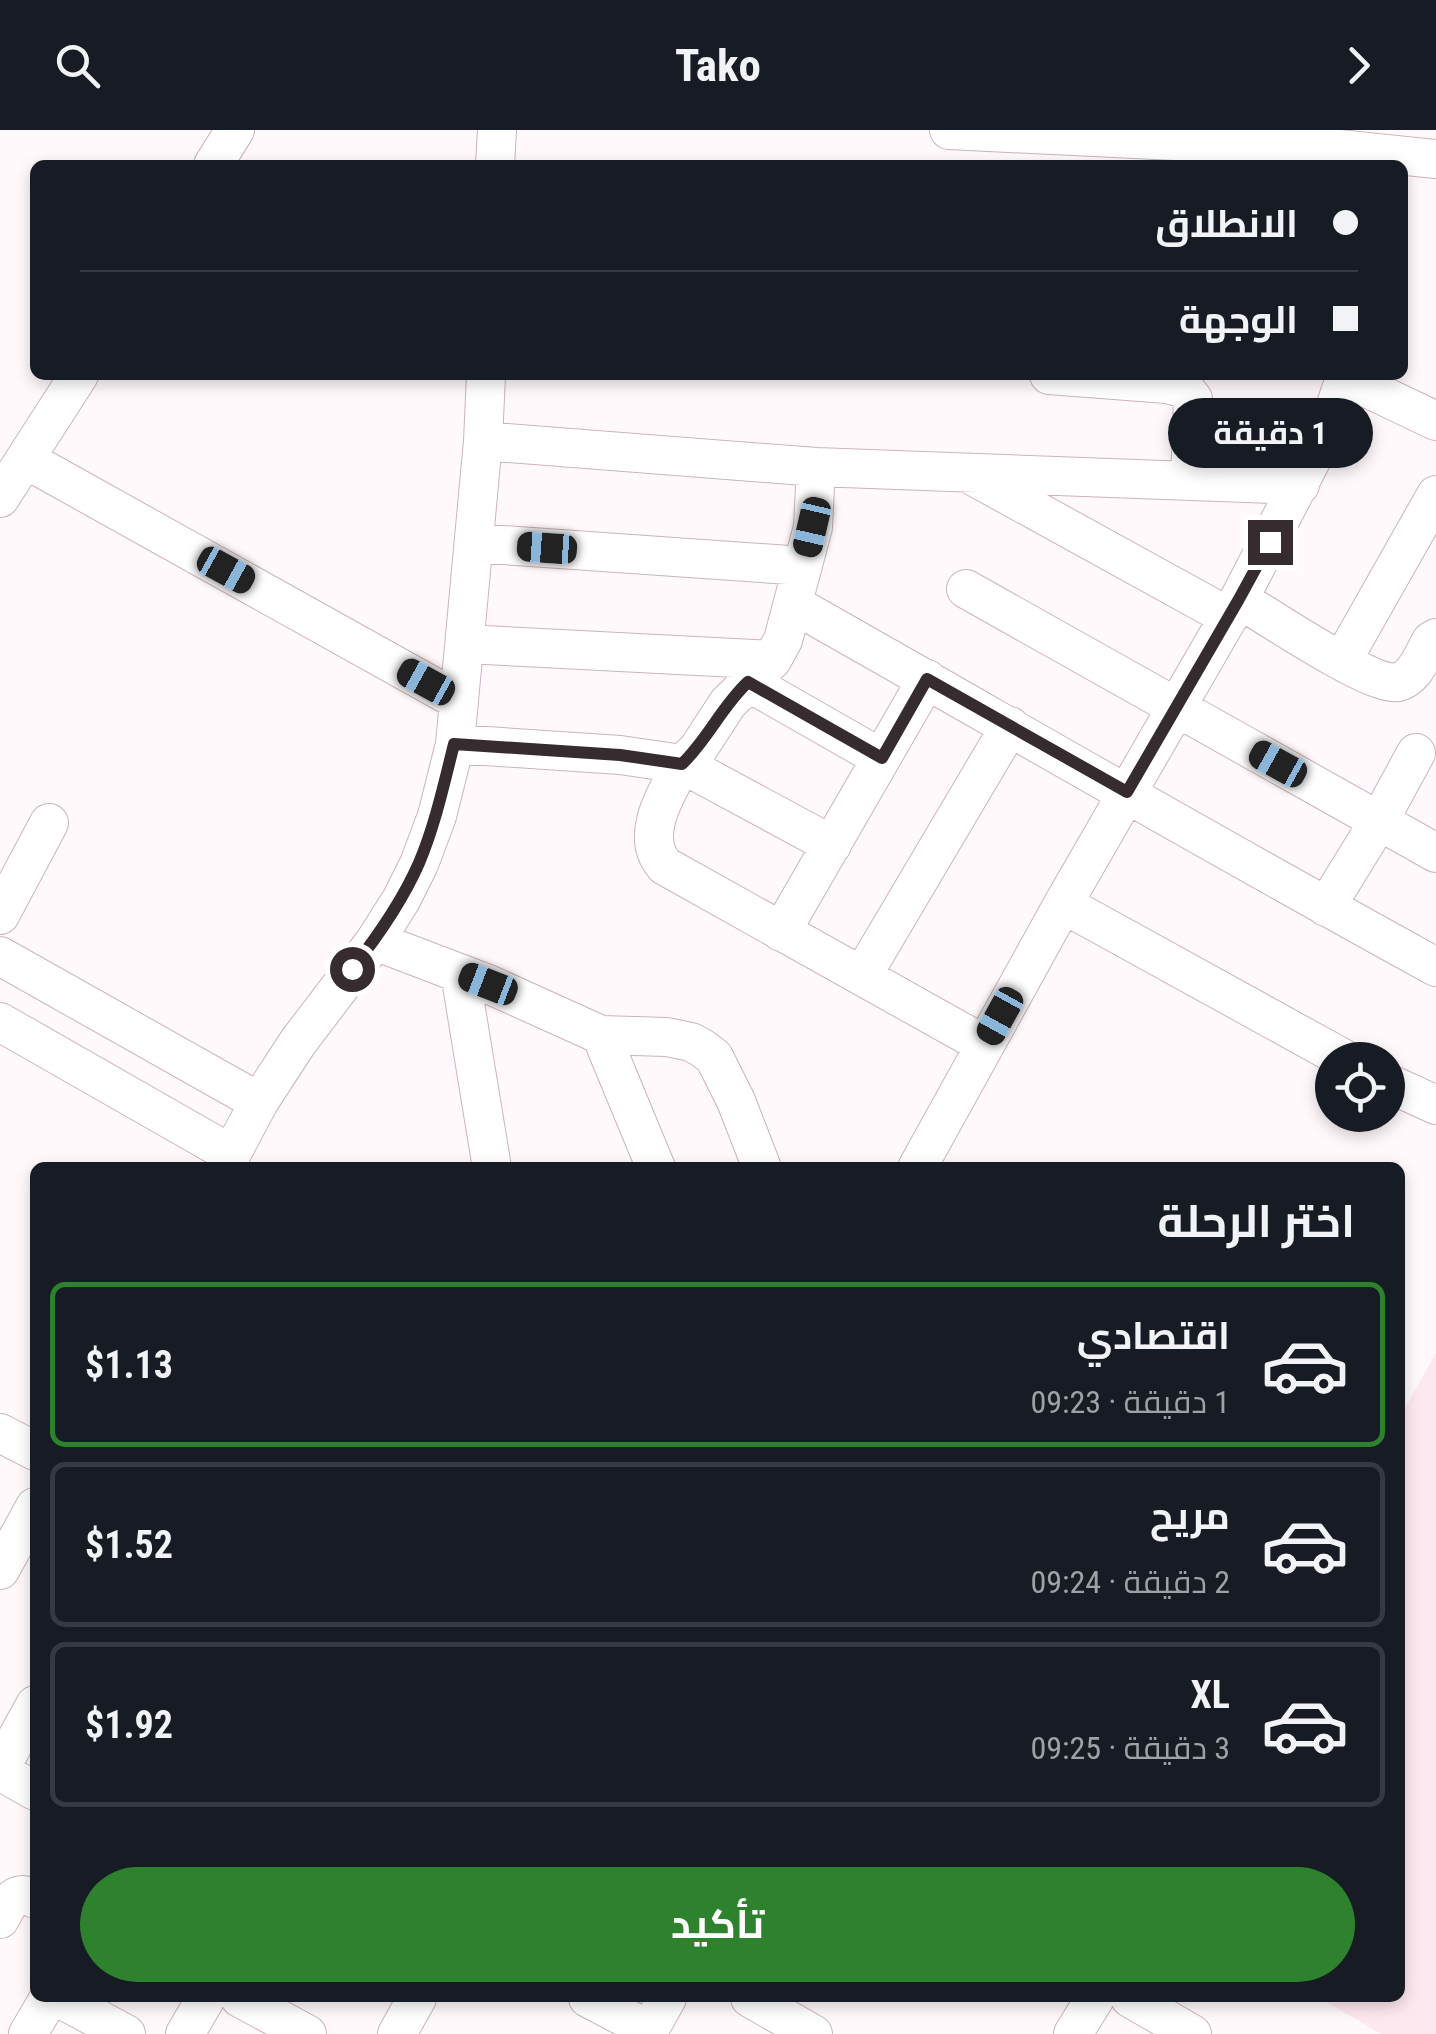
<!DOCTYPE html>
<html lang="ar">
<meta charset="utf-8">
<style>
body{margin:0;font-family:"Roboto Condensed",Cairo,sans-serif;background:#20242c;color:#f1f3f6;direction:rtl;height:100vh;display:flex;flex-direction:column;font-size:38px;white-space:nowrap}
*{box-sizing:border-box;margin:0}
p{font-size:32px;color:#9ea1a6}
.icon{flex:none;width:55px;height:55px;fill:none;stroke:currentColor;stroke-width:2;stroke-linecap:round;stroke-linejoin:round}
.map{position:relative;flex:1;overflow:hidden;direction:ltr}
.details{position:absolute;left:30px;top:1032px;width:1375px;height:840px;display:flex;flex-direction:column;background:#171b24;border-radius:15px;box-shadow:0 5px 15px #0003;direction:rtl}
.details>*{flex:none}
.top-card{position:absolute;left:30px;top:30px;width:1378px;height:220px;border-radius:15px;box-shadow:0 5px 15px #0003;direction:rtl;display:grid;align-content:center;height:220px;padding:0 50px;background:#171b24}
.tools{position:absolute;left:1315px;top:912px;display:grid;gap:20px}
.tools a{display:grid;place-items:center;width:90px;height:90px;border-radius:50%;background:#171b24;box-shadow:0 5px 15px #0003;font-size:50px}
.end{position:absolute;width:45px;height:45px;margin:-22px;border:12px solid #362b2f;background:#fff;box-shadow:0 0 0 5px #fff}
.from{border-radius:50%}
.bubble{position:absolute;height:70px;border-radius:35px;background:#171b24;box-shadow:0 5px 15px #0003;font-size:32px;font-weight:700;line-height:70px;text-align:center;direction:rtl}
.car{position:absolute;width:30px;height:60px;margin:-30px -15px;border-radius:12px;box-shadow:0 0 8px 2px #0007;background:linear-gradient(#222 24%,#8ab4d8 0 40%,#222 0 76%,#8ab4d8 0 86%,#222 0)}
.top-card b{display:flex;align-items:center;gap:35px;height:95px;font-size:38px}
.top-card b+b{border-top:2px solid #363941}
.top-card i{width:25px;height:25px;background:#f1f3f6}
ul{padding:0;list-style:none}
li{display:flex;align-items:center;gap:30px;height:165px;margin:0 20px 15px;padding:0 30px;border:5px solid #363941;border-radius:15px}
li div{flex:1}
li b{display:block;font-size:38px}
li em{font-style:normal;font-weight:700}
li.current{border-color:#2e812d}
li>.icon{width:90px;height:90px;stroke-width:1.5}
h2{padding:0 50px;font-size:45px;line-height:120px}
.action{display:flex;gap:20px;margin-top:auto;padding:20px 50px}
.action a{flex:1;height:115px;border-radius:60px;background:#2e812d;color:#fff;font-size:40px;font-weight:700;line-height:115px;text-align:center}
header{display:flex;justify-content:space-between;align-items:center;height:130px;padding:0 50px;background:#171b24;font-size:45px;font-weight:700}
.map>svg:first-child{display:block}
.built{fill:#fee8ef}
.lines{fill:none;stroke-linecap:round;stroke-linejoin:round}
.street-casing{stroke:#ccb3ba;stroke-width:40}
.street{stroke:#fff;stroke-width:38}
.route{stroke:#362b2f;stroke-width:12}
</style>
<header><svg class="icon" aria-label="forward" viewBox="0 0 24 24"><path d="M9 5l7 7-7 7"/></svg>Tako<svg class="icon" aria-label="search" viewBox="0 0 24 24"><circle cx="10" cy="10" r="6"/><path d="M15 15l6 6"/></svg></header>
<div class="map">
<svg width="1436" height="1904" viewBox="0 0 1436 1904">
<rect width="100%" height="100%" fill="#fff9fb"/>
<path class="built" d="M 1436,1223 L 1436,1904 L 1381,1904 L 1320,1868 L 1400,1868 L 1400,1287 Z"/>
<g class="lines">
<g class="street-casing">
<path id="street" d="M 949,0 L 1339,19 L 1436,29
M 213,35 L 235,0
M 495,35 L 497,0
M 1049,245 L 1167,254 L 1185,259 L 1193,269 L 1190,350
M 1346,248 L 1436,291
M 483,311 L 816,337 L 1300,355
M 25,329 L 459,571
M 816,337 L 813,397 L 783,510 L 772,530 L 728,573 L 698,619 L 682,634 L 832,715
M 973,346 L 1229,487
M 0,368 L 79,245
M 474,413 L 803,436
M 966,459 L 1436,723
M 1239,469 C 1266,485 1372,557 1398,552 C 1415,548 1423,525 1431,511 L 1436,508
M 793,474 C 1007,595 1220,719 1436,837
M 465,514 L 772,530
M 1342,531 L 1436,365
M 748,552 L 881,628
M 455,614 L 620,625 L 682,634 C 667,662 638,706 665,736 L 985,915
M 1063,774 L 1346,930
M 1326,777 L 1379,691 L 1416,623
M 0,785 L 49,693
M 781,802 L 927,549
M 375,811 L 488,854 L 601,905 L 667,907 L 691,912 L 702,918 L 714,927 L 736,971 L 762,1038
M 0,826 L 259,972
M 460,843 L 492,1038
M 862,846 L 1010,596
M 0,892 L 231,1024
M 601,905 L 656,1038
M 1388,953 L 1436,975
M 224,1038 L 259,972 L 298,912 L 375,811 L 401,770 L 419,734 L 437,686 L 455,614 L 483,311 L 486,245
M 917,1038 L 1063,774 L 1239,469 L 1328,298 L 1346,245
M 0,1303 L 35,1321
M 0,1440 L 35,1377
M 0,1639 L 35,1575
M 0,1641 L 35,1661
M 0,1789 C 9,1772 15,1758 35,1769
M 59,1868 L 126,1904
M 240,1868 L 307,1904
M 588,1868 L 649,1900
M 750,1868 L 813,1904
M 1130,1868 L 1192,1904
M 28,1904 L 49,1868
M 185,1904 L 206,1868
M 397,1904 L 417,1868
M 647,1904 L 667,1868
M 1073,1904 L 1095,1868"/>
</g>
<use href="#street" class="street"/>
</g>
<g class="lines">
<path class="route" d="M 352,839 C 378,806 402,772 419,733 C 435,695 444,654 454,614 L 620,625 L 682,634 C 708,609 722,576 748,552 L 882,628 L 927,549 L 1127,662 L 1239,469 L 1270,412"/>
</g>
</svg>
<div class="tools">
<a><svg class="icon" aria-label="locate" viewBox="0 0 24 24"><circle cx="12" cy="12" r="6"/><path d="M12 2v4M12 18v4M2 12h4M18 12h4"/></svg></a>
</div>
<i class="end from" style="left:352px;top:839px"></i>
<i class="end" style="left:1270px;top:412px"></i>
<div class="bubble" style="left:1168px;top:268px;width:205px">1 دقيقة</div>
<i class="car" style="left:812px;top:397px;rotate:193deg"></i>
<i class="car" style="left:547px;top:418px;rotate:274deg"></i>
<i class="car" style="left:226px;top:440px;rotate:119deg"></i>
<i class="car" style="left:426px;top:552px;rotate:299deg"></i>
<i class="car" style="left:1278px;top:634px;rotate:299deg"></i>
<i class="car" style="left:488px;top:854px;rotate:291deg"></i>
<i class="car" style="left:1000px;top:886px;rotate:209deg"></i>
<div class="top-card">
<b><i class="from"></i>الانطلاق</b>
<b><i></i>الوجهة</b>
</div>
<section class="details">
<h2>اختر الرحلة</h2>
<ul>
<li class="current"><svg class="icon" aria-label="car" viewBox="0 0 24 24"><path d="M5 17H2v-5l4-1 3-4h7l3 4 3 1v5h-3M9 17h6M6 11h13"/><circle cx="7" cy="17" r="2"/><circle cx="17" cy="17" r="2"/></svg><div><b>اقتصادي</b><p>1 دقيقة · 09:23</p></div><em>$1.13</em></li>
<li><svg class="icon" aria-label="car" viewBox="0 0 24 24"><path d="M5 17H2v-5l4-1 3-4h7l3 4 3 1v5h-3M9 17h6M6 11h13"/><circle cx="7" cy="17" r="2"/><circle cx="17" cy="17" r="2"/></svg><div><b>مريح</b><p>2 دقيقة · 09:24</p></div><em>$1.52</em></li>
<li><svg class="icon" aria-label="car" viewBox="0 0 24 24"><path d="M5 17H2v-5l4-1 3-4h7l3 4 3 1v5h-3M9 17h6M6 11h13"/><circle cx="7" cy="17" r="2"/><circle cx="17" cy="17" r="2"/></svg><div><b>XL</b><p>3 دقيقة · 09:25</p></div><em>$1.92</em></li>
</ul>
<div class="action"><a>تأكيد</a></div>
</section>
</div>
